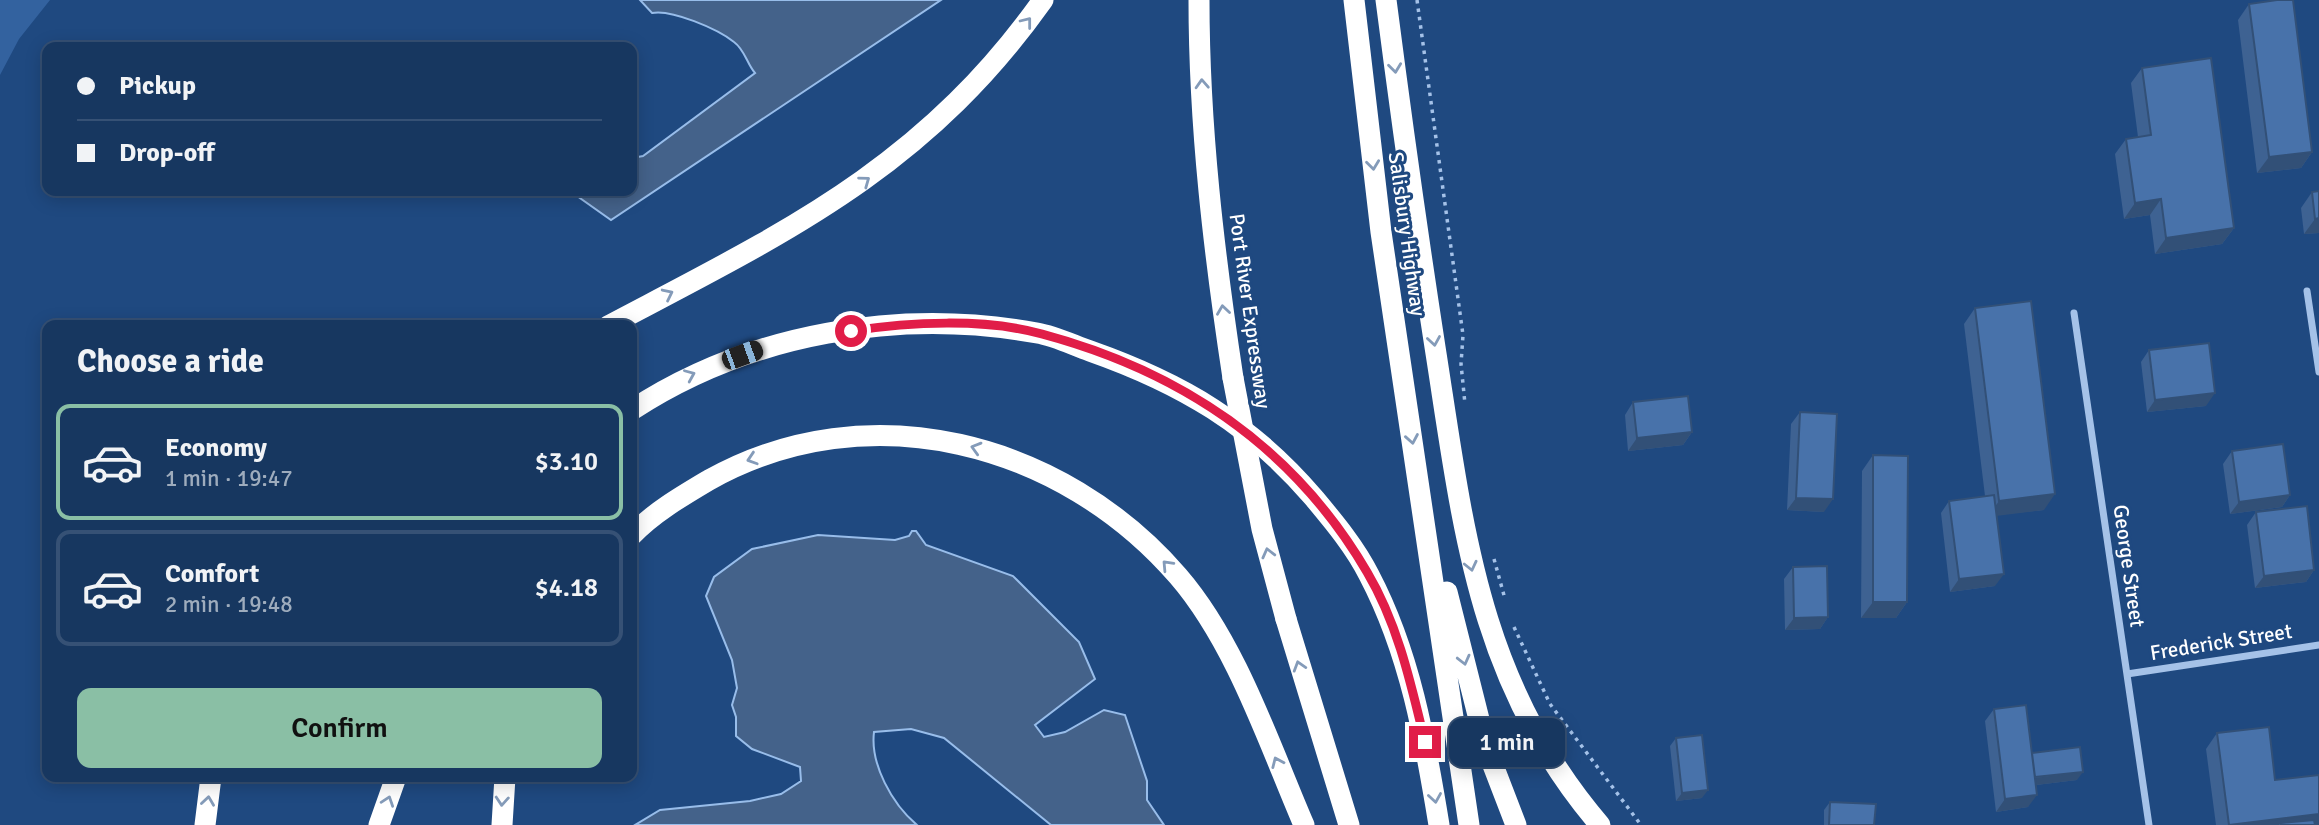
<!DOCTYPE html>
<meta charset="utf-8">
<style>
body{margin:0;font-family:Signika,sans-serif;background:#244269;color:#f1f3f6;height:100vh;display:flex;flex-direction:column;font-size:26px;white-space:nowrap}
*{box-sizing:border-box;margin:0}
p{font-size:23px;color:#9eacbd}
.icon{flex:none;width:38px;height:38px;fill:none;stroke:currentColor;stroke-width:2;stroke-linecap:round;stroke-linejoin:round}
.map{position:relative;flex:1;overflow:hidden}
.details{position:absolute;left:42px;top:320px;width:595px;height:462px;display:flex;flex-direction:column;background:#173760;border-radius:14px;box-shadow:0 4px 18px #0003,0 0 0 2px #365175}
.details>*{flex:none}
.guide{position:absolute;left:42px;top:42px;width:595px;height:154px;border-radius:14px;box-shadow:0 4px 18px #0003,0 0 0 2px #365175;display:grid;align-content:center;height:154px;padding:0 35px;background:#173760}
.end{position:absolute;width:32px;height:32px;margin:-16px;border:9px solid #e11d48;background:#fff;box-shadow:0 0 0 4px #fff}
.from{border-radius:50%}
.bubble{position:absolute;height:49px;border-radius:14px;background:#173760;box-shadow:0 4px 18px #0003,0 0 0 2px #365175;font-size:23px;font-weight:600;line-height:49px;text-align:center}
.car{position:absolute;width:21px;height:42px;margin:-21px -10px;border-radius:9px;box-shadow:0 0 5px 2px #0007;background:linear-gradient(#222 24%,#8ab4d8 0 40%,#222 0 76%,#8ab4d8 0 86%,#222 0)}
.guide b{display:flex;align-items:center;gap:24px;height:66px;font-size:26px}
.guide b+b{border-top:2px solid #365175}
.guide i{width:18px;height:18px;background:#f1f3f6}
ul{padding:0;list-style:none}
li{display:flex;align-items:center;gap:21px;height:116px;margin:0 14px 10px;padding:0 21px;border:4px solid #365175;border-radius:14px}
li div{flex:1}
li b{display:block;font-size:26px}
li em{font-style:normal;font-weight:600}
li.current{border-color:#8abfa5}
li>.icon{width:63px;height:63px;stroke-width:1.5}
h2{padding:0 35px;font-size:32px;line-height:84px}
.primary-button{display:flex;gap:14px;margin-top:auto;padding:14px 35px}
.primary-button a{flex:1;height:80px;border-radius:14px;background:#8abfa5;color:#111;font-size:28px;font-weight:600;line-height:80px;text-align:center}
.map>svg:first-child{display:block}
.green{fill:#33629f}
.water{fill:#44628a;stroke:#98bdea;stroke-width:2}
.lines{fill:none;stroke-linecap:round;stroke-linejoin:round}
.path{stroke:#a5c2e8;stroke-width:3.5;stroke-dasharray:3.5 5;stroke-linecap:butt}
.street{stroke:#a5c2e8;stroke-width:7}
.highway{stroke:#fff;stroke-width:21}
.highway-bridge{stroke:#fff;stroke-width:21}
.wall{fill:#3e6292}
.shaded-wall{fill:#325077}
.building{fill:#4872aa;stroke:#325077;stroke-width:2}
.oneway{stroke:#849bb9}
.route{stroke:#e11d48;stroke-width:9}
.labels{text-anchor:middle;stroke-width:6;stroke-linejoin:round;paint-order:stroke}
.street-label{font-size:21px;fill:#fff;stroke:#1f4980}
</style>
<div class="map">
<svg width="2319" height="825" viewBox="0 0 2319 825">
<rect width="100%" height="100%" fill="#1f4980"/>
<path class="green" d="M 0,0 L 50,0 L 19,39 L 0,75 Z"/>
<path class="water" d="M 640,0 L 941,0 L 611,220 L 570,191 L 632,191 L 632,158 L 643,156 L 755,73 C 747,64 745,50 734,42 C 718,29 671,9 652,13 Z
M 912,531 L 916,531 L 926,545 L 1013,576 L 1079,642 L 1095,679 L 1035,725 L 1044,737 L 1065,732 L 1104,710 L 1125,715 L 1147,781 L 1147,800 L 1164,825 L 1051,825 L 944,738 L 911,729 L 874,732 C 870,764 892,804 917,825 L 635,825 L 660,810 L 750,801 L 781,794 L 801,781 L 800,767 L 752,749 L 736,736 L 736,717 L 732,705 L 737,688 L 732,660 L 706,596 L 714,577 L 752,549 L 818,535 L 895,540 L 909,536 Z"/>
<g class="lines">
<path class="path" d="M 1417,0 L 1463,335 L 1461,364 L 1465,404
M 1494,559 L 1505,599
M 1514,627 L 1550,704 L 1641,825"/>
<path class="street" d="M 2307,291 L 2319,372
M 2074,313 L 2149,825
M 2127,674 L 2319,645"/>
<path class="highway" d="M 1199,0 C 1199,127 1214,253 1233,378
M 1354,0 L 1381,232 L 1469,825
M 1386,0 C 1401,116 1417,231 1435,347 C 1463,525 1477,682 1600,825
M 608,326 C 784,233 923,169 1043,0
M 632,410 C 750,333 899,308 1037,333 C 1055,336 1073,345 1090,351 C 1181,383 1251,424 1314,498 C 1334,522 1355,547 1369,575 C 1410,653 1425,739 1439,825
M 632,535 C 653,513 682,496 709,480 C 868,391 1062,442 1178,576 C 1236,643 1269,744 1304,825
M 1447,592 L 1486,747 L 1516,825
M 1286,619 L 1349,825
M 205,825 L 211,777
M 379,825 L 396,777
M 502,825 L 505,777"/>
<path class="highway-bridge" d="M 1233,378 L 1262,529 L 1286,619"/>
</g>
<path class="wall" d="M 2249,4 L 2312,152 L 2301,168 L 2257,173 L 2238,20 Z
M 2142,68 L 2234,228 L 2222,244 L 2155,254 L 2150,215 L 2124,219 L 2115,154 L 2126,139 L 2138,137 L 2131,83 Z
M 2319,191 L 2319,233 L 2304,234 L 2301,208 L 2312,192 Z
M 1975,308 L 2044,510 L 1997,515 L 1995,586 L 1950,592 L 1941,513 L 1949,501 L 1985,496 L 1964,324 Z
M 2149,350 L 2206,406 L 2147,412 L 2141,362 Z
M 1633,402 L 1692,432 L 1683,445 L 1628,451 L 1625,415 Z
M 1800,412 L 1824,512 L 1787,510 L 1791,424 Z
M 2232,451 L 2290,495 L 2282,507 L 2230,514 L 2223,464 Z
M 1873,455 L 1907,602 L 1896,618 L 1861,618 L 1862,471 Z
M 2256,512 L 2314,570 L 2306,582 L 2255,588 L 2247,525 Z
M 1793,567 L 1828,617 L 1820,629 L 1785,630 L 1784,579 Z
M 1994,709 L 2032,753 L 2077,780 L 2036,785 L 2028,807 L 1996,812 L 1985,721 Z
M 2217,733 L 2275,780 L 2319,825 L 2216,825 L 2206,749 Z
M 1676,738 L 1702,798 L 1676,801 L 1670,746 Z
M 1830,802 L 1874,825 L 1824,825 L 1824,810 Z"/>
<path class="shaded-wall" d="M 2312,152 L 2301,168 L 2257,173 L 2269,157 Z
M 2161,199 L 2150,215 L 2124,219 L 2135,203 Z
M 2319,218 L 2319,233 L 2304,234 L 2315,219 Z
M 2234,228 L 2222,244 L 2155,254 L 2166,238 Z
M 2215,393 L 2206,406 L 2147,412 L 2155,400 Z
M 1692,432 L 1683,445 L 1628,451 L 1637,438 Z
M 2055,494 L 2044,510 L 1988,517 L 1999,501 Z
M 2290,495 L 2282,507 L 2230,514 L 2239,502 Z
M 1796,498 L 1833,499 L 1824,512 L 1787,510 Z
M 2314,570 L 2306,582 L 2255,588 L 2264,576 Z
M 2004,574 L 1995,586 L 1950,592 L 1959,579 Z
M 1873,602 L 1907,602 L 1896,618 L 1861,618 Z
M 1828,617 L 1820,629 L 1785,630 L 1794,618 Z
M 2083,772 L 2077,780 L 2028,786 L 2034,778 Z
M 1708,790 L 1702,798 L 1676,801 L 1682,793 Z
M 2037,795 L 2028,807 L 1996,812 L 2005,799 Z
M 2319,814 L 2319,825 L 2281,825 L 2281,823 L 2279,825 L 2233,825 Z"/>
<path class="building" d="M 2277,0 L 2293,0 L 2312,152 L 2269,157 L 2249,4 Z
M 2211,58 L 2234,228 L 2166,238 L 2161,199 L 2135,203 L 2126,139 L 2151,135 L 2142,68 Z
M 2319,191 L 2319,218 L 2315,219 L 2312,192 Z
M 2031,301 L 2055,494 L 1999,501 L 1975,308 Z
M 2209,343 L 2215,393 L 2155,400 L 2149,350 Z
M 1688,396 L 1692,432 L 1637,438 L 1633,402 Z
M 1800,412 L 1837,414 L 1833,499 L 1796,498 Z
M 2283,444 L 2290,495 L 2239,502 L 2232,451 Z
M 1873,455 L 1908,456 L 1907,602 L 1873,602 Z
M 1994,495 L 2004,574 L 1959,579 L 1949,501 Z
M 2307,506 L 2314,570 L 2264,576 L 2256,512 Z
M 1827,566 L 1828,617 L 1794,618 L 1793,567 Z
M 2026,705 L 2037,795 L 2005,799 L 1994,709 Z
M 2269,727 L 2275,780 L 2319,775 L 2319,814 L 2229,825 L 2217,733 Z
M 1702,735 L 1708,790 L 1682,793 L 1676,738 Z
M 2080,747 L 2083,772 L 2035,777 L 2032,753 Z
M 1830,802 L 1876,804 L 1874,825 L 1829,825 Z
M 2314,820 L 2315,825 L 2281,825 L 2281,823 Z"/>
<defs><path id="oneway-chevron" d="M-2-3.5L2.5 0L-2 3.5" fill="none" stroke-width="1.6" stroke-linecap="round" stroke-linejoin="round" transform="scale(1.75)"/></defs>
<g class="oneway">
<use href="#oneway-chevron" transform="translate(1027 22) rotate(-52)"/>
<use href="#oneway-chevron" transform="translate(1395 68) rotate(83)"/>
<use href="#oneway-chevron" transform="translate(1202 84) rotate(-93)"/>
<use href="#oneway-chevron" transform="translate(1373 165) rotate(83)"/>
<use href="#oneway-chevron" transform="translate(865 181) rotate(-36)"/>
<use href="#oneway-chevron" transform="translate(668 294) rotate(-26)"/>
<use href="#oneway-chevron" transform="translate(1223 310) rotate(-98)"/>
<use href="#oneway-chevron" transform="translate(1434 341) rotate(81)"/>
<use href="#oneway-chevron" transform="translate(690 375) rotate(-23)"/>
<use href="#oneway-chevron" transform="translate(1412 439) rotate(80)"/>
<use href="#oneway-chevron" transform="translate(976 448) rotate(-164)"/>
<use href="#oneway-chevron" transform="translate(752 459) rotate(162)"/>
<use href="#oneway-chevron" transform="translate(1268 553) rotate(-104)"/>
<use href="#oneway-chevron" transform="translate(1167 565) rotate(-133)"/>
<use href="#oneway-chevron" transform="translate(1471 566) rotate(77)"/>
<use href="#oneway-chevron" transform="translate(1464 660) rotate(76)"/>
<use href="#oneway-chevron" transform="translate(1299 666) rotate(-107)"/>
<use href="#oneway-chevron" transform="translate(1277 762) rotate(-114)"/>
<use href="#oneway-chevron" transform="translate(1435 798) rotate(81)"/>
<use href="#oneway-chevron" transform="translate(208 801) rotate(-82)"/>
<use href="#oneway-chevron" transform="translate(388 801) rotate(-71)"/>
<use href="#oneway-chevron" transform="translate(502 801) rotate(94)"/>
</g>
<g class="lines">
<path class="route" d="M 851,331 C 909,322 985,318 1042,334 C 1180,371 1294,447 1367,572 C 1398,624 1411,684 1425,742"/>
</g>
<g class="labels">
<g class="street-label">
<text transform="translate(1407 234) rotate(82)" y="7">Salisbury Highway</text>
<text transform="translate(1250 311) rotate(82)" y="7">Port River Expressway</text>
<text transform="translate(2129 566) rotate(82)" y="7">George Street</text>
<text transform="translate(2221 642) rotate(-9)" y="7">Frederick Street</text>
</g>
</g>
</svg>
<i class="end from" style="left:851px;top:331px"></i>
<i class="end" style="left:1425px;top:742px"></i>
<div class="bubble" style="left:1449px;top:718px;width:116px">1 min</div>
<i class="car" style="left:742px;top:355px;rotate:70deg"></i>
<div class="guide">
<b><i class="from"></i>Pickup</b>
<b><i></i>Drop-off</b>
</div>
<section class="details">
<h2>Choose a ride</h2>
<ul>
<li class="current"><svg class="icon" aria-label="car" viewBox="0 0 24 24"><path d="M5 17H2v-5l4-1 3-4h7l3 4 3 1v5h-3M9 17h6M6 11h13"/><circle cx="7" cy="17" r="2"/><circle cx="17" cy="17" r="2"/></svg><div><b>Economy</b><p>1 min · 19:47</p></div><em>$3.10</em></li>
<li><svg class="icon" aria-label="car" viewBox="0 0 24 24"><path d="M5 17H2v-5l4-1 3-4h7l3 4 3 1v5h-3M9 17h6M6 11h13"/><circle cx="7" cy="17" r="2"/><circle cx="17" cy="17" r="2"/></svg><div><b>Comfort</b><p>2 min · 19:48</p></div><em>$4.18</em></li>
</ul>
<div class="primary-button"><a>Confirm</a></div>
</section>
</div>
